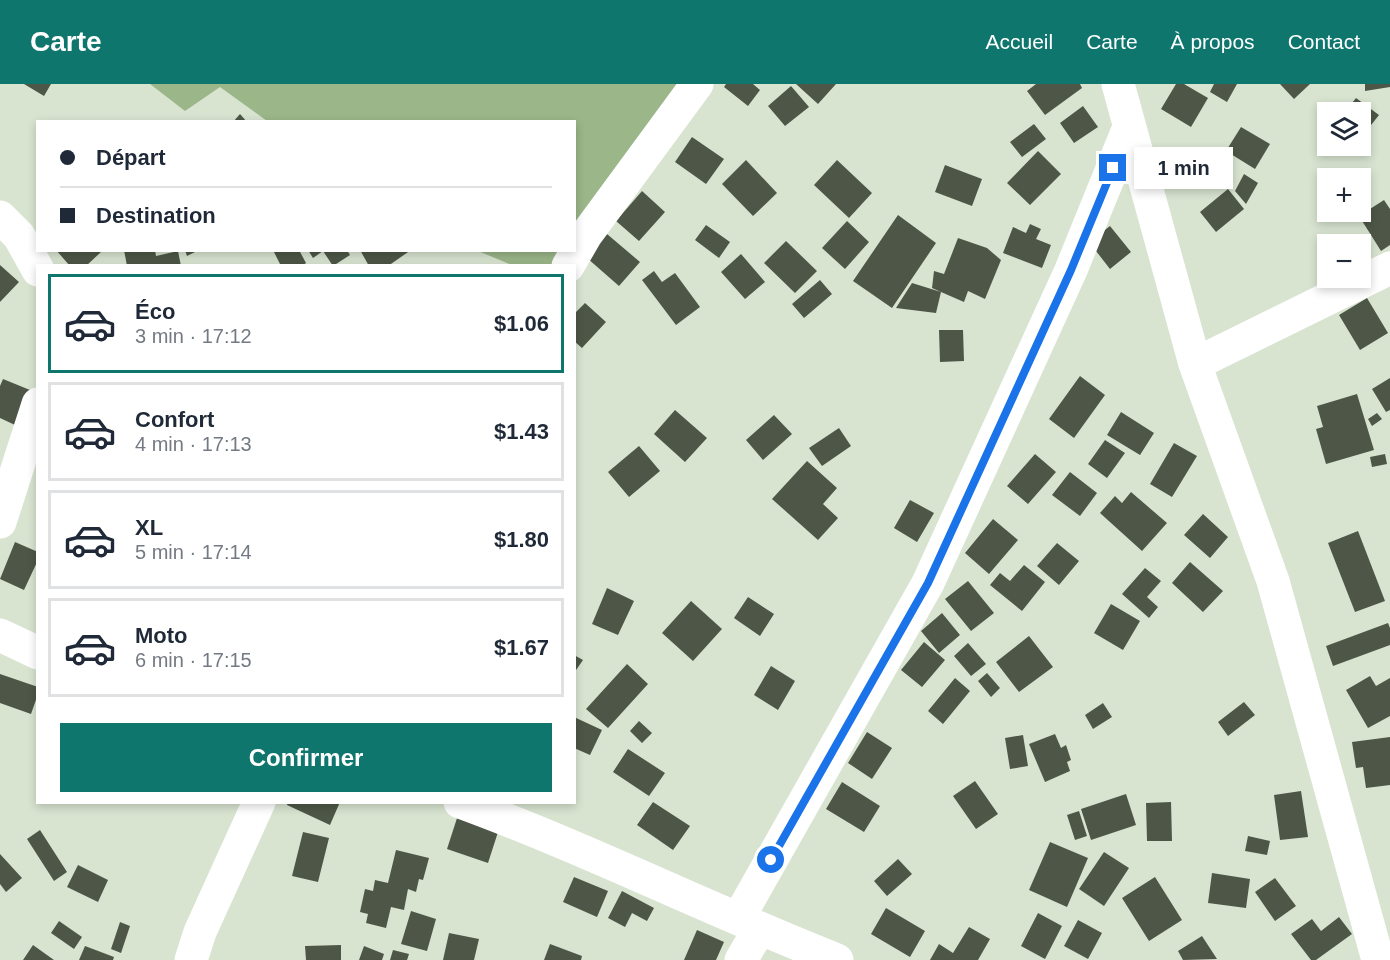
<!DOCTYPE html>
<html lang="fr">
<meta charset="utf-8">
<style>
body{margin:0;font-family:Arial,sans-serif;background:#f2f2f3;color:#1f2937;height:100vh;display:flex;flex-direction:column;font-size:22px;white-space:nowrap}
*{box-sizing:border-box;margin:0}
p{font-size:20px;color:#747a83}
.icon{flex:none;width:33px;height:33px;fill:none;stroke:currentColor;stroke-width:2;stroke-linecap:round;stroke-linejoin:round}
.map{position:relative;flex:1;overflow:hidden}
.details{position:absolute;left:36px;top:180px;width:540px;height:540px;display:flex;flex-direction:column;background:#fff;border-radius:0px;box-shadow:0 3px 9px #0003}
.details>*{flex:none}
.top-card{position:absolute;left:36px;top:36px;width:540px;height:132px;border-radius:0px;box-shadow:0 3px 9px #0003;display:grid;align-content:center;height:132px;padding:0 24px;background:#fff}
.buttons{position:absolute;left:1317px;top:18px;display:grid;gap:12px}
.buttons a{display:grid;place-items:center;width:54px;height:54px;border-radius:0px;background:#fff;box-shadow:0 3px 9px #0003;font-size:30px}
.end{position:absolute;width:27px;height:27px;margin:-14px;border:8px solid #1a73e8;background:#fff;box-shadow:0 0 0 3px #fff}
.from{border-radius:50%}
.bubble{position:absolute;height:42px;border-radius:0px;background:#fff;box-shadow:0 3px 9px #0003;font-size:20px;font-weight:600;line-height:42px;text-align:center}
.top-card b{display:flex;align-items:center;gap:21px;height:57px;font-size:22px}
.top-card b+b{border-top:2px solid #e0e1e3}
.top-card i{width:15px;height:15px;background:#1f2937}
ul{padding:10px 0 0;list-style:none}
li{display:flex;align-items:center;gap:18px;height:99px;margin:0 12px 9px;padding:0 12px;border:3px solid #e0e1e3;border-radius:0px}
li div{flex:1}
li b{display:block;font-size:22px}
li em{font-style:normal;font-weight:600}
li.current{border-color:#0f766e}
li>.icon{width:54px;height:54px;stroke-width:1.5}
.cta{display:flex;gap:12px;margin-top:auto;padding:12px 24px}
.cta a{flex:1;height:69px;border-radius:0px;background:#0f766e;color:#fff;font-size:24px;font-weight:600;line-height:69px;text-align:center}
header{display:flex;align-items:center;gap:36px;box-sizing:border-box;height:84px;padding:0 30px;background:#0f766e;color:#fff}
header strong{font-size:28px}
nav{display:flex;gap:33px;margin-inline-start:auto;font-size:21px}
.map>svg:first-child{display:block}
.green{fill:#9bb689}
.building{fill:#4e5747}
.lines{fill:none;stroke-linecap:round;stroke-linejoin:round}
.minor{stroke:#fff;stroke-width:33}
.route{stroke:#1a73e8;stroke-width:8}
</style>
<header>
<strong>Carte</strong>
<nav><a>Accueil</a><a>Carte</a><a>À propos</a><a>Contact</a></nav>
</header>
<div class="map">
<svg width="1390" height="876" viewBox="0 0 1390 876">
<rect width="100%" height="100%" fill="#d8e4d0"/>
<path class="green" d="M 150,0 L 688,0 L 575,159 L 574,38 L 267,37 L 220,3 L 185,27 Z
M 478,167 L 570,167 L 562,182 L 512,181 Z"/>
<path class="building" d="M 24,0 L 51,0 L 44,12 Z
M 726,0 L 753,0 L 760,6 L 748,22 L 724,3 Z
M 796,0 L 836,0 L 818,20 Z
M 1036,0 L 1080,0 L 1082,4 L 1045,31 L 1027,7 Z
M 1176,0 L 1184,0 L 1208,14 L 1191,43 L 1161,25 Z
M 1214,0 L 1237,0 L 1227,18 L 1210,8 Z
M 1280,0 L 1310,0 L 1294,15 Z
M 1365,0 L 1390,0 L 1390,3 L 1365,7 Z
M 791,2 L 809,23 L 785,42 L 768,22 Z
M 1356,14 L 1379,31 L 1360,55 L 1360,28 L 1345,28 Z
M 1083,22 L 1098,43 L 1074,59 L 1060,39 Z
M 240,30 L 247,38 L 233,38 Z
M 1034,40 L 1046,55 L 1022,73 L 1010,58 Z
M 1241,43 L 1270,60 L 1255,85 L 1226,67 Z
M 692,53 L 724,75 L 706,100 L 675,78 Z
M 1038,67 L 1061,90 L 1030,121 L 1007,99 Z
M 746,76 L 777,109 L 753,132 L 722,100 Z
M 837,76 L 872,109 L 849,134 L 814,101 Z
M 945,81 L 982,95 L 972,122 L 935,108 Z
M 1244,90 L 1258,99 L 1246,120 L 1235,107 Z
M 1228,105 L 1244,125 L 1216,148 L 1200,128 Z
M 642,107 L 665,128 L 639,157 L 616,137 Z
M 1384,116 L 1390,125 L 1390,161 L 1381,167 L 1359,132 Z
M 898,131 L 936,159 L 892,224 L 853,197 Z
M 847,137 L 869,158 L 845,185 L 822,164 Z
M 1030,140 L 1041,145 L 1036,155 L 1051,161 L 1042,184 L 1003,169 L 1013,143 L 1026,149 Z
M 706,141 L 730,158 L 719,174 L 695,156 Z
M 1110,142 L 1131,168 L 1110,185 L 1089,158 Z
M 607,150 L 640,178 L 619,202 L 587,174 Z
M 958,154 L 987,164 L 1001,176 L 985,215 L 968,207 L 964,218 L 941,208 L 936,229 L 896,224 L 912,199 L 941,208 L 932,204 L 934,187 L 944,190 Z
M 786,157 L 817,187 L 795,209 L 764,179 Z
M 56,166 L 99,166 L 101,168 L 86,182 L 70,182 Z
M 124,166 L 155,166 L 156,172 L 178,167 L 181,182 L 127,182 Z
M 185,166 L 199,166 L 187,172 Z
M 273,166 L 299,166 L 306,179 L 302,182 L 281,182 Z
M 308,166 L 347,166 L 350,171 L 333,182 L 323,167 L 313,174 Z
M 360,166 L 411,166 L 388,182 L 369,182 Z
M 741,170 L 765,198 L 745,215 L 721,188 Z
M 0,181 L 19,198 L 0,218 Z
M 654,187 L 662,198 L 675,189 L 700,223 L 676,241 L 642,196 Z
M 820,196 L 832,210 L 804,234 L 792,220 Z
M 1367,214 L 1388,249 L 1360,266 L 1339,231 Z
M 585,219 L 606,238 L 582,264 L 574,257 L 574,230 Z
M 939,246 L 963,246 L 964,277 L 940,278 Z
M 1080,292 L 1105,311 L 1074,354 L 1049,335 Z
M 1390,294 L 1390,326 L 1386,328 L 1372,305 Z
M 3,295 L 30,306 L 15,341 L 0,334 L 0,302 Z
M 1357,310 L 1374,366 L 1326,380 L 1316,345 L 1323,343 L 1317,322 Z
M 675,326 L 707,354 L 685,378 L 654,350 Z
M 1121,328 L 1154,349 L 1140,371 L 1107,351 Z
M 1377,329 L 1382,335 L 1372,342 L 1368,335 Z
M 774,331 L 792,350 L 763,376 L 746,356 Z
M 839,344 L 851,362 L 822,382 L 809,364 Z
M 1105,356 L 1125,369 L 1107,394 L 1088,380 Z
M 1174,359 L 1197,372 L 1172,413 L 1150,400 Z
M 639,362 L 660,387 L 629,413 L 608,388 Z
M 1035,370 L 1056,388 L 1028,420 L 1007,402 Z
M 1385,370 L 1387,380 L 1372,383 L 1370,373 Z
M 807,377 L 837,404 L 823,420 L 838,434 L 818,456 L 772,415 Z
M 1070,388 L 1097,409 L 1080,432 L 1052,411 Z
M 1131,408 L 1167,439 L 1142,467 L 1100,429 L 1115,412 L 1122,419 Z
M 910,416 L 934,429 L 917,458 L 894,444 Z
M 1203,430 L 1228,453 L 1210,474 L 1184,451 Z
M 993,435 L 1018,456 L 989,490 L 965,469 Z
M 1358,447 L 1385,517 L 1355,528 L 1328,459 Z
M 15,458 L 38,468 L 38,476 L 24,506 L 0,495 Z
M 1057,459 L 1079,477 L 1059,501 L 1037,482 Z
M 1190,478 L 1223,507 L 1203,528 L 1172,499 Z
M 1024,481 L 1045,498 L 1022,527 L 990,501 L 1000,489 L 1010,497 Z
M 1145,484 L 1161,497 L 1147,513 L 1158,523 L 1149,534 L 1122,510 Z
M 968,497 L 994,529 L 971,547 L 945,515 Z
M 607,504 L 634,517 L 618,551 L 592,540 Z
M 748,513 L 774,530 L 760,552 L 734,534 Z
M 691,517 L 722,545 L 693,577 L 662,549 Z
M 1111,520 L 1140,537 L 1123,566 L 1094,549 Z
M 942,529 L 960,551 L 939,569 L 921,547 Z
M 1388,539 L 1390,544 L 1390,561 L 1333,582 L 1326,562 Z
M 1029,552 L 1053,583 L 1019,608 L 996,578 Z
M 924,558 L 945,576 L 922,603 L 901,586 Z
M 968,559 L 986,580 L 971,592 L 954,572 Z
M 574,571 L 583,576 L 574,589 Z
M 627,580 L 648,600 L 608,644 L 586,625 Z
M 771,582 L 795,597 L 778,626 L 754,611 Z
M 987,589 L 1000,604 L 991,613 L 978,597 Z
M 0,590 L 38,603 L 38,610 L 31,630 L 0,619 Z
M 1370,592 L 1376,602 L 1390,594 L 1390,632 L 1368,644 L 1346,606 Z
M 955,594 L 970,607 L 943,640 L 928,627 Z
M 1244,618 L 1255,631 L 1228,652 L 1218,638 Z
M 1103,619 L 1112,633 L 1093,645 L 1085,631 Z
M 574,633 L 602,646 L 590,671 L 574,664 Z
M 639,637 L 652,649 L 642,659 L 630,647 Z
M 867,648 L 892,664 L 872,695 L 848,679 Z
M 1055,650 L 1061,664 L 1066,661 L 1071,676 L 1067,678 L 1070,687 L 1045,698 L 1029,660 Z
M 1023,651 L 1028,682 L 1010,685 L 1005,654 Z
M 1390,653 L 1390,701 L 1366,704 L 1363,683 L 1356,684 L 1352,658 Z
M 628,665 L 665,689 L 649,712 L 613,688 Z
M 975,697 L 998,730 L 976,745 L 953,712 Z
M 842,698 L 880,722 L 864,748 L 826,725 Z
M 1301,707 L 1308,753 L 1280,756 L 1274,711 Z
M 1126,710 L 1136,741 L 1091,756 L 1081,725 Z
M 288,718 L 340,718 L 330,741 L 287,721 Z
M 653,718 L 690,742 L 673,766 L 637,741 Z
M 1171,718 L 1172,757 L 1147,757 L 1146,719 Z
M 1079,727 L 1087,752 L 1075,756 L 1067,731 Z
M 458,731 L 499,745 L 488,779 L 447,765 Z
M 40,746 L 67,788 L 54,797 L 27,755 Z
M 303,748 L 329,754 L 318,798 L 292,792 Z
M 1248,752 L 1270,757 L 1267,771 L 1245,767 Z
M 1050,758 L 1088,774 L 1067,823 L 1029,806 Z
M 396,766 L 429,774 L 423,796 L 419,795 L 416,808 L 408,805 L 404,826 L 391,823 L 386,844 L 366,839 L 368,830 L 360,828 L 365,805 L 373,807 L 375,796 L 388,799 Z
M 1104,768 L 1129,784 L 1104,822 L 1079,805 Z
M 0,770 L 22,794 L 6,808 L 0,800 Z
M 898,775 L 912,790 L 887,812 L 874,797 Z
M 78,781 L 108,796 L 98,818 L 67,803 Z
M 1212,789 L 1250,795 L 1246,824 L 1208,819 Z
M 574,793 L 608,807 L 597,833 L 563,818 Z
M 1155,793 L 1182,836 L 1149,857 L 1122,814 Z
M 1275,794 L 1296,822 L 1275,837 L 1255,808 Z
M 622,807 L 654,824 L 647,837 L 632,829 L 625,843 L 608,834 Z
M 886,824 L 925,847 L 910,873 L 871,850 Z
M 411,827 L 436,835 L 427,867 L 401,860 Z
M 1038,829 L 1062,842 L 1045,875 L 1021,862 Z
M 1339,833 L 1352,850 L 1316,876 L 1311,876 L 1291,850 L 1312,835 L 1321,847 Z
M 1078,836 L 1102,849 L 1088,875 L 1064,862 Z
M 59,837 L 82,853 L 74,865 L 51,849 Z
M 120,838 L 130,842 L 121,869 L 111,865 Z
M 969,843 L 990,855 L 978,876 L 930,876 L 939,860 L 953,869 Z
M 697,846 L 724,858 L 716,876 L 684,876 Z
M 449,849 L 479,855 L 474,876 L 443,876 Z
M 1202,852 L 1217,875 L 1183,876 L 1178,867 Z
M 550,860 L 582,872 L 581,876 L 544,876 Z
M 33,861 L 54,876 L 23,876 Z
M 341,861 L 341,876 L 306,876 L 305,862 Z
M 85,862 L 114,873 L 113,876 L 79,876 Z
M 364,862 L 384,870 L 382,876 L 359,876 Z
M 393,866 L 409,870 L 407,876 L 390,876 Z"/>
<g class="lines">
<path class="minor" d="M 1118,0 L 1195,280 L 1273,497 L 1378,876
M 0,133 L 19,152 L 38,186
M 568,182 L 586,151 L 697,0
M 1195,280 L 1390,184
M 0,438 L 38,320
M 0,551 L 38,569
M 460,718 C 588,765 710,826 837,876
M 738,835 L 928,499 L 1071,186 L 1129,43
M 191,876 L 200,848 L 259,718
M 741,876 L 759,846"/>
</g>
<g class="lines">
<path class="route" d="M 771,776 L 928,499 L 1071,186 L 1113,84"/>
</g>
</svg>
<div class="buttons">
<a><svg class="icon" aria-label="layers" viewBox="0 0 24 24"><path d="M12 4l9 5-9 5-9-5zM3 14l9 5 9-5"/></svg></a>
<a>+</a>
<a>−</a>
</div>
<i class="end from" style="left:771px;top:776px"></i>
<i class="end" style="left:1113px;top:84px"></i>
<div class="bubble" style="left:1134px;top:63px;width:99px">1 min</div>
<div class="top-card">
<b><i class="from"></i>Départ</b>
<b><i></i>Destination</b>
</div>
<section class="details">
<ul>
<li class="current"><svg class="icon" aria-label="car" viewBox="0 0 24 24"><path d="M5 17H2v-5l4-1 3-4h7l3 4 3 1v5h-3M9 17h6M6 11h13"/><circle cx="7" cy="17" r="2"/><circle cx="17" cy="17" r="2"/></svg><div><b>Éco</b><p>3 min · 17:12</p></div><em>$1.06</em></li>
<li><svg class="icon" aria-label="car" viewBox="0 0 24 24"><path d="M5 17H2v-5l4-1 3-4h7l3 4 3 1v5h-3M9 17h6M6 11h13"/><circle cx="7" cy="17" r="2"/><circle cx="17" cy="17" r="2"/></svg><div><b>Confort</b><p>4 min · 17:13</p></div><em>$1.43</em></li>
<li><svg class="icon" aria-label="car" viewBox="0 0 24 24"><path d="M5 17H2v-5l4-1 3-4h7l3 4 3 1v5h-3M9 17h6M6 11h13"/><circle cx="7" cy="17" r="2"/><circle cx="17" cy="17" r="2"/></svg><div><b>XL</b><p>5 min · 17:14</p></div><em>$1.80</em></li>
<li><svg class="icon" aria-label="car" viewBox="0 0 24 24"><path d="M5 17H2v-5l4-1 3-4h7l3 4 3 1v5h-3M9 17h6M6 11h13"/><circle cx="7" cy="17" r="2"/><circle cx="17" cy="17" r="2"/></svg><div><b>Moto</b><p>6 min · 17:15</p></div><em>$1.67</em></li>
</ul>
<div class="cta"><a>Confirmer</a></div>
</section>
</div>
